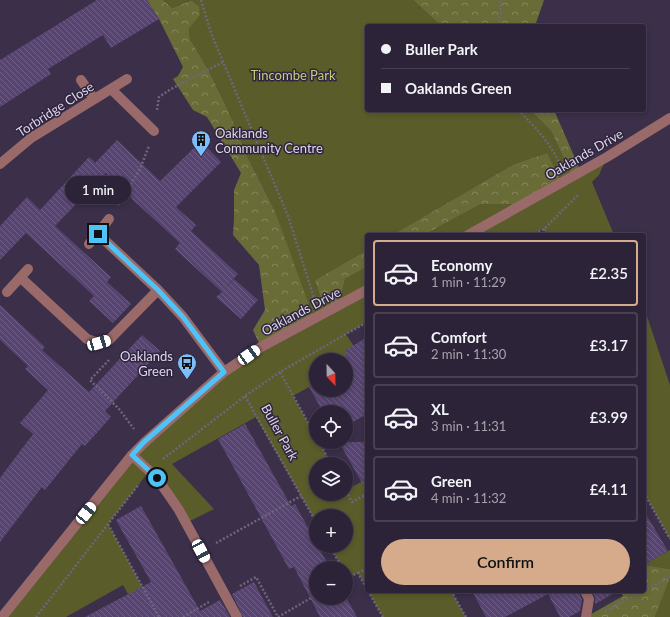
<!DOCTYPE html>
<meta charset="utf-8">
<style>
body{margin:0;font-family:Lato,sans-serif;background:#382f43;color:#f1f3f6;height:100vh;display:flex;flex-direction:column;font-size:15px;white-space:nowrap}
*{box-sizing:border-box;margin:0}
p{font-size:13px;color:#a6a4ae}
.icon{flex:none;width:22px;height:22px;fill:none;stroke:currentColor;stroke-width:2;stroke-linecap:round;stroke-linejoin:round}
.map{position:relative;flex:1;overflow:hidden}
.sheet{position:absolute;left:365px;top:233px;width:281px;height:360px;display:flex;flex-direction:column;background:#2c2338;border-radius:4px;box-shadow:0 2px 6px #0003,0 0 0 1px #484053}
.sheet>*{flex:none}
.banner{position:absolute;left:365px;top:24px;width:281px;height:88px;border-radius:4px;box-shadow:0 2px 6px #0003,0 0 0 1px #484053;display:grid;align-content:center;height:88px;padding:0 16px;background:#2c2338}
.needle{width:26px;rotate:158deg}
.fabs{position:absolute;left:309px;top:353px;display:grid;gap:8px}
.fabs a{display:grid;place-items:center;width:44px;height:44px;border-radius:50%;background:#2c2338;box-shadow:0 2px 6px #0003,0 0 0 1px #484053;font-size:20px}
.end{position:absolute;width:18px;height:18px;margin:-9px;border:5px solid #4fc3f7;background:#111;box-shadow:0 0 0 2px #111}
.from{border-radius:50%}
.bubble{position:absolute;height:28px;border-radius:14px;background:#2c2338;box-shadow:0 2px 6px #0003,0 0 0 1px #484053;font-size:13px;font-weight:600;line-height:28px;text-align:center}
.car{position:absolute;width:12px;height:24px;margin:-12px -6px;border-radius:5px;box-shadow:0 0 3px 1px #0007;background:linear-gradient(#fff 24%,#345 0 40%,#fff 0 76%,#345 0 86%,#fff 0)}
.banner b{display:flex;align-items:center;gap:14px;height:38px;font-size:15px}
.banner b+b{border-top:1px solid #484053}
.banner i{width:10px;height:10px;background:#f1f3f6}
ul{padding:7px 0 0;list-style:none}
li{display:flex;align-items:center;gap:12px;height:66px;margin:0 8px 6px;padding:0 8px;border:2px solid #484053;border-radius:4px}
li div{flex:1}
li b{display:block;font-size:15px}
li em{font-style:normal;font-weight:600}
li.current{border-color:#d6ab8b}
li>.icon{width:36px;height:36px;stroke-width:1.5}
.primary-button{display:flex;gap:8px;margin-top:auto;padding:8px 16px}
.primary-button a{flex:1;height:46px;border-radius:24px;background:#d6ab8b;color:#111;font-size:16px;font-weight:600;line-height:46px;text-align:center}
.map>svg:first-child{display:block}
.green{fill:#5a5c2a}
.forest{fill:url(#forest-crowns)}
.building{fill:url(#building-back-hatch)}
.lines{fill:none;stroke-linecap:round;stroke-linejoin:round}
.path{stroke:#6f657c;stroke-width:2.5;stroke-dasharray:2 2;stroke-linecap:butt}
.minor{stroke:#996a69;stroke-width:10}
.route{stroke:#4fc3f7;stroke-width:5}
.labels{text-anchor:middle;stroke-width:3;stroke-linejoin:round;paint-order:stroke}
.park-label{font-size:13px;fill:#c7cc79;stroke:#30253f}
.street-label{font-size:13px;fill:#ded7e8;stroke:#30253f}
.poi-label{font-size:13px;fill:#ded7e8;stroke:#30253f;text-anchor:start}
</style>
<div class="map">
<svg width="670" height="617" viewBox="0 0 670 617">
<defs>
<pattern id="forest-crowns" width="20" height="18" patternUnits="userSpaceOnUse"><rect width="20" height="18" fill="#696c36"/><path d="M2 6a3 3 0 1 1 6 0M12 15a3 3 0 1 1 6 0" fill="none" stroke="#85875d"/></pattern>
<pattern id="building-back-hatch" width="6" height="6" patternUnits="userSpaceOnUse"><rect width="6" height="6" fill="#574471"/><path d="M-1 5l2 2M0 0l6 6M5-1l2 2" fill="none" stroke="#6f5e85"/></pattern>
</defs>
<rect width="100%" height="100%" fill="#3b2f4a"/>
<path class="green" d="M 163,0 L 190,0 L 172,8 Z
M 191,0 L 413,0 L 441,26 L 367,26 L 367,110 L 530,110 L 551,131 L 572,176 L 607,157 L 599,175 L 592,182 L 614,235 L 547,235 L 543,229 L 531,235 L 424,235 L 481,204 L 523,204 L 547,153 L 514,164 L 392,235 L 367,235 L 367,250 L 315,280 L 339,305 L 345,279 L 367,267 L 367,322 L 346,334 L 355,348 L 346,360 L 316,360 L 316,383 L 293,396 L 316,437 L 316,442 L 319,442 L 331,464 L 316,464 L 316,494 L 346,494 L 346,490 L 367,479 L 367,589 L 358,573 L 347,578 L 346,575 L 346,568 L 342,568 L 330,546 L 346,546 L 346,516 L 316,516 L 316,522 L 256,417 L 172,464 L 214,509 L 186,523 L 150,470 L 108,524 L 159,617 L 141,617 L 123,585 L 66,617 L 2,617 L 132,455 L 261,347 L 287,247 L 275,211 L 248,158 L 228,110 L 208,69 L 190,39 L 189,28 L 199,6 Z
M 644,307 L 670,385 L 670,539 L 644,493 Z
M 670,550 L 670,569 L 644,565 L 668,551 Z
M 670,577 L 670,617 L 655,617 L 669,578 Z
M 368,591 L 451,591 L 466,617 L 383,617 Z"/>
<path class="forest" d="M 147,0 L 163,0 L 172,8 L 191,0 L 199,6 L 200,15 L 189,28 L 190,39 L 208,69 L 228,110 L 248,158 L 275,211 L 314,319 L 261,347 L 253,330 L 265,310 L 259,265 L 233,235 L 234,218 L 234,190 L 241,173 L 207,117 L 193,110 L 173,79 L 178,76 L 183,67 L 159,19 Z
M 413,0 L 544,0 L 535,26 L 441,26 Z
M 530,110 L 554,110 L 581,172 L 572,176 L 551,131 Z
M 547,153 L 561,182 L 523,204 L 481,204 L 424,235 L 392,235 L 514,164 Z
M 367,250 L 367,267 L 345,279 L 339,305 L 326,312 L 315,280 Z
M 644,565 L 670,569 L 670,577 L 655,617 L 586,617 L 623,596 L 620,591 L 644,591 Z"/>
<path class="building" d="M 97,0 L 147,0 L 159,19 L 111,48 L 103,35 L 48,69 L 51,74 L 0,107 L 0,60 Z
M 117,140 L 160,181 L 201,141 L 221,162 L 176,207 L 196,225 L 191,231 L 238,274 L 225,288 L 234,279 L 258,300 L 241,319 L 216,297 L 222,292 L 175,249 L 183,239 L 180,243 L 132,199 L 132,198 L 106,173 L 55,226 L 111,277 L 107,282 L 131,304 L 113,323 L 89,301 L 94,296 L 26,233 L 0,260 L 0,226 L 27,197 L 40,210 L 89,157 L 101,168 L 95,163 Z
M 0,305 L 45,347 L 42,350 L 89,392 L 142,335 L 160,351 L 105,411 L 111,417 L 85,446 L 82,444 L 45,490 L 42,487 L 0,542 L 0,478 L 33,434 L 20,423 L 48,390 L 25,369 L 28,366 L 0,340 Z
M 367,337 L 367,414 L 346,426 L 346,412 L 323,412 L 309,387 L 316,383 L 316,390 L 346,390 L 346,350 Z
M 245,424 L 291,506 L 295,504 L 316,542 L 316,546 L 318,546 L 330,568 L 316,568 L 316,598 L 346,598 L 346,597 L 357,617 L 320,617 L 294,567 L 289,569 L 218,439 Z
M 339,442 L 367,442 L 367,492 Z
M 141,506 L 200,611 L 220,600 L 230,617 L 85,617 L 151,582 L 116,520 Z
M 644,511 L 668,551 L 644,565 Z
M 254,582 L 263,599 L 273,617 L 243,617 L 232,594 Z
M 472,591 L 579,591 L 582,600 L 580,611 L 569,617 L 560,617 L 548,594 L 505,617 L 486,617 Z
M 592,591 L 618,591 L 595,604 L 595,597 Z"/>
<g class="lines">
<path class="path" d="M 201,0 L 211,33 L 288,216 L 314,298
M 498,26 L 501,12 L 500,0
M 157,110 L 159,97 L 171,89 L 223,62
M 518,110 C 536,128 548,140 560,164
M 118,205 L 140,169 L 149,146
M 544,229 L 547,235
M 531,235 L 544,229 L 579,194
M 109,360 L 90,380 L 119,409 L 134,429
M 245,396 L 316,522
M 316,437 L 280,372 L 367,322
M 319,442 L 331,464
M 644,452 L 644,455
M 163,459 L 245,396 L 280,372
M 346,491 L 352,502 L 367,494
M 644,493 L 670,539
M 108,524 L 159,617
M 216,543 L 301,496
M 330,546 L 342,568
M 358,573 L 367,568
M 346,578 L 358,573 L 367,589
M 240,586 L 256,577 L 278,617
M 368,591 L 383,617
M 451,591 L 466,617
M 605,611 L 670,577
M 36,617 L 139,484
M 183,617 L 209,602
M 278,617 L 316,595"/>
<path class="minor" d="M 81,80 L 94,99
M 111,89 L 154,131
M 0,164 L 31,138 L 127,79
M 98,234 L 158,290 L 183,317 L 224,372
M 468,235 L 607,157 L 670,118
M 89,244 L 109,219
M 21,278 L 87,339 L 99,343 L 109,340 L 158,290
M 7,292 L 28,269
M 132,455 L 157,478 L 179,510 L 237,617
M 585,591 L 589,599 L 586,617
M 2,617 L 132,455 L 145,442 L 224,372 L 261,347 L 367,290"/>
</g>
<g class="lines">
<path class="route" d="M 98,234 L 158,290 L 183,317 L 224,372 L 144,442 L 132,455 L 157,478"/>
</g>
<defs>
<g id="building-pin" transform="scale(1)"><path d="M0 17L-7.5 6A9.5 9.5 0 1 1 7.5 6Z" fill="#7bbef8" stroke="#30253f"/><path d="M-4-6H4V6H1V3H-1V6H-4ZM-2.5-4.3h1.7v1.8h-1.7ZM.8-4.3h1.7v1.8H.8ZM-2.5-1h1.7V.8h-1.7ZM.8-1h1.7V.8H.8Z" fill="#111"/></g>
<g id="bus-pin" transform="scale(1)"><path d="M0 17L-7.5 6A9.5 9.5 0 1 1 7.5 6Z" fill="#7bbef8" stroke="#30253f"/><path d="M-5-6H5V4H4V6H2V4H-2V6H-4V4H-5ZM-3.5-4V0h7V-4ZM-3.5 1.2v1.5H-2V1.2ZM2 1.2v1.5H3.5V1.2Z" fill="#111"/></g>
</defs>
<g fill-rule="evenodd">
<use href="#building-pin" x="201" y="140"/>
<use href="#bus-pin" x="187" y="363"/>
</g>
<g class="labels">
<g class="park-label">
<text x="293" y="80">Tincombe Park</text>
</g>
<g class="street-label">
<text transform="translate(55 109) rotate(-33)" y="5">Torbridge Close</text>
<text transform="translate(584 154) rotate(-30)" y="5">Oaklands Drive</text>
<text transform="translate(301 311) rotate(-28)" y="5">Oaklands Drive</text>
<text transform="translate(280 432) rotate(61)" y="5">Buller Park</text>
</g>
<g class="poi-label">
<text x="215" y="138">Oaklands<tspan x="215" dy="15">Community Centre</tspan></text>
<text x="173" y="361" text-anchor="end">Oaklands<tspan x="173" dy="15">Green</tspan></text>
</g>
</g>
</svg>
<div class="fabs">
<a><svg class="needle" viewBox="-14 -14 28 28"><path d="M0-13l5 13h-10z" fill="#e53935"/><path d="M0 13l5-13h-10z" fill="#a6a4ae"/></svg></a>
<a><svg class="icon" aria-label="locate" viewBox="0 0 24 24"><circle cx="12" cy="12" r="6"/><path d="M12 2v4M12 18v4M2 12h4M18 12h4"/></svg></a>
<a><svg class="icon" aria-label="layers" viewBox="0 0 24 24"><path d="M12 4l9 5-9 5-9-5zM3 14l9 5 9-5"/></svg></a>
<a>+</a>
<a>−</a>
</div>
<i class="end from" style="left:157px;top:478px"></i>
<i class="end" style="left:98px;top:234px"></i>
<div class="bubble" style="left:65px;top:176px;width:66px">1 min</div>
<i class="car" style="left:99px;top:343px;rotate:74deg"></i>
<i class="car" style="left:249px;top:355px;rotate:55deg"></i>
<i class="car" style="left:86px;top:513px;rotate:39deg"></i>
<i class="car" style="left:201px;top:551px;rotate:152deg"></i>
<div class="banner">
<b><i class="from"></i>Buller Park</b>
<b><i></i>Oaklands Green</b>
</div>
<section class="sheet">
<ul>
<li class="current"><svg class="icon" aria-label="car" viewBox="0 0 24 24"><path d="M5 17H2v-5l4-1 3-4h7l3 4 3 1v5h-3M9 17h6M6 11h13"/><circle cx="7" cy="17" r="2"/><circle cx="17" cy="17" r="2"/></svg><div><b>Economy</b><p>1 min · 11:29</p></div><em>£2.35</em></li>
<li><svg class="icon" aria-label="car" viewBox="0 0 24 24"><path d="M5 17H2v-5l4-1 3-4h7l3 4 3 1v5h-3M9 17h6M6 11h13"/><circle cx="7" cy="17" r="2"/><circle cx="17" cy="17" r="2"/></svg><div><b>Comfort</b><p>2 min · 11:30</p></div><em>£3.17</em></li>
<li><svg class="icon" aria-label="car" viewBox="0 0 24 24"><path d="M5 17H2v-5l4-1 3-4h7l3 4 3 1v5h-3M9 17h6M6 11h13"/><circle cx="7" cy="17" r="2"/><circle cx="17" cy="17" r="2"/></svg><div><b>XL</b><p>3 min · 11:31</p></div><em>£3.99</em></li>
<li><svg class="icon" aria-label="car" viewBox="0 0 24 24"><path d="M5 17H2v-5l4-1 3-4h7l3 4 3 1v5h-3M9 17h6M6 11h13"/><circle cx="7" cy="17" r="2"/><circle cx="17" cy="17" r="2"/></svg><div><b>Green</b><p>4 min · 11:32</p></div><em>£4.11</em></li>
</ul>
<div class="primary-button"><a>Confirm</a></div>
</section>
</div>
